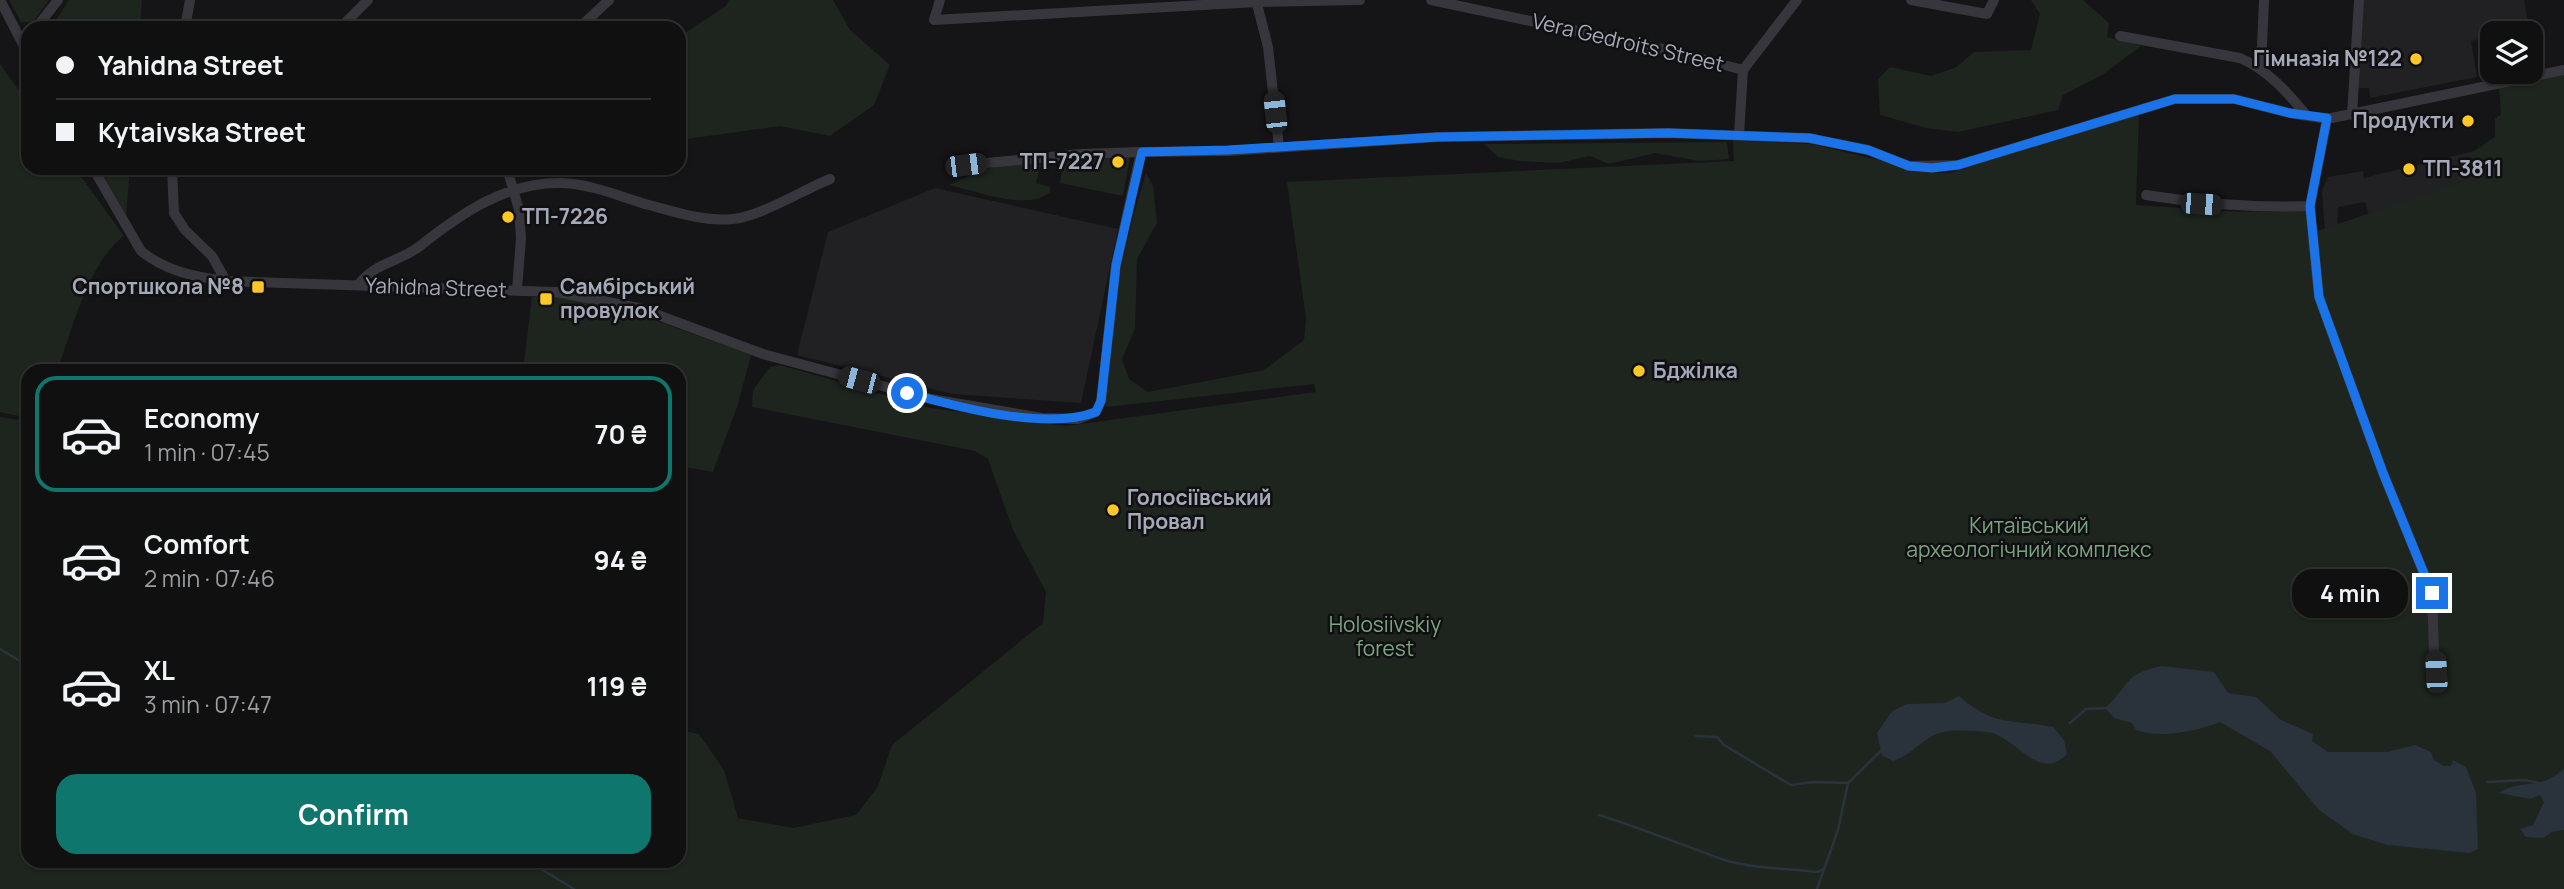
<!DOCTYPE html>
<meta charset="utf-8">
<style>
body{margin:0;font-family:Manrope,sans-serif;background:#1e1e1f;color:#f1f3f6;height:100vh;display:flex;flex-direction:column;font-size:26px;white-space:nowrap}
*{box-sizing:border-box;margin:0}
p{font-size:23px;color:#9c9d9f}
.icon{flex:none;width:38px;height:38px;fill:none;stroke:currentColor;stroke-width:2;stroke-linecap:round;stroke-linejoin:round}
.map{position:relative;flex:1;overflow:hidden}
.sheet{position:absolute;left:21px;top:364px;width:665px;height:504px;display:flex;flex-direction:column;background:#101011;border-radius:21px;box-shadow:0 2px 5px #0004,0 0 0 2px #303031}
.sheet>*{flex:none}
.banner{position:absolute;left:21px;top:21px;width:665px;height:154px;border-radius:21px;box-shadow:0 2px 5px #0004,0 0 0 2px #303031;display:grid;align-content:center;height:154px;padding:0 35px;background:#101011}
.controls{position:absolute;left:2480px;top:21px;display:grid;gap:14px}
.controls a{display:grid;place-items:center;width:63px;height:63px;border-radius:14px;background:#101011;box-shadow:0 2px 5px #0004,0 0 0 2px #303031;font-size:35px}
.end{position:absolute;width:32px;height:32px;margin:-16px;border:9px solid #1a73e8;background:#fff;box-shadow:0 0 0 4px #fff}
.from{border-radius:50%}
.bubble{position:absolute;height:49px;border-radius:21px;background:#101011;box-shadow:0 2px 5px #0004,0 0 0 2px #303031;font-size:23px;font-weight:700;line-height:49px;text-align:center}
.car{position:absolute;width:21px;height:42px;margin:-21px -10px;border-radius:9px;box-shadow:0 0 5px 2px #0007;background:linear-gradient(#222 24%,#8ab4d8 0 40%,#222 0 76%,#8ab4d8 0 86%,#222 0)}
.banner b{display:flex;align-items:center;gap:24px;height:66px;font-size:26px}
.banner b+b{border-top:2px solid #303031}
.banner i{width:18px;height:18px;background:#f1f3f6}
ul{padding:12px 0 0;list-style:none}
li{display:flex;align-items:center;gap:21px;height:116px;margin:0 14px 10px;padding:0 21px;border:4px solid transparent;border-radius:21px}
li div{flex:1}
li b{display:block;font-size:26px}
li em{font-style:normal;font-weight:700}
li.current{border-color:#0f766e}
li>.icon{width:63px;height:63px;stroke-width:1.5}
.action{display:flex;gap:14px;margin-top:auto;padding:14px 35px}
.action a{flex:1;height:80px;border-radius:21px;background:#0f766e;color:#fff;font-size:28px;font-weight:700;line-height:80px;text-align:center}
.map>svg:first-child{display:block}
.built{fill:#212124}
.green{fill:#1d251e}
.water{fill:#2a323c}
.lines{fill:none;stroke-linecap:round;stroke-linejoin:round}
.stream{stroke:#2a323c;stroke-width:2.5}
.street{stroke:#36363c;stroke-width:10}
.route{stroke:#1a73e8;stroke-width:9}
.poi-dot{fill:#fec726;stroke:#101012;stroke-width:2.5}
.labels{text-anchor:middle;stroke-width:5;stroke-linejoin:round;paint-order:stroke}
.street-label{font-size:21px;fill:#a6aab8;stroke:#101012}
.poi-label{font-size:21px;font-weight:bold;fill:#a6aab8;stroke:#101012;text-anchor:start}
.park-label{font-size:21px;fill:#7ba481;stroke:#101012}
</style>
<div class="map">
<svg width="2564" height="889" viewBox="0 0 2564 889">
<rect width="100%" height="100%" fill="#151517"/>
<path class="built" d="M 2361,0 L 2524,0 L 2529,28 L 2492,33 L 2492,36 L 2471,41 L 2477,77 L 2370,98 L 2369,88 L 2356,88 Z
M 2474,151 L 2471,178 L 2369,215 L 2365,202 L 2338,207 L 2336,262 L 2327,262 L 2322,190 L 2328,177 L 2363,171 L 2364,178 Z
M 935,188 L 1118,229 L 1081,403 L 953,394 L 797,355 L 828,232 Z"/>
<path class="green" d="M 9,0 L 49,0 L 33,22 L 21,22 Z
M 69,0 L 142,0 L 140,28 L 51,28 Z
M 729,0 L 833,0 L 850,30 L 890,65 L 874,105 L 830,136 L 780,126 L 679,140 L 679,37 L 726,6 Z
M 2031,0 L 2083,0 L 2109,23 L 2107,37 L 2141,46 L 2102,75 L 2063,95 L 2058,110 L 1958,132 L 1926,128 L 1880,115 L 1878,79 L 1890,67 L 1931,76 L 1955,68 L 1974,52 L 2031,50 L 2040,14 Z
M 0,64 L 28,103 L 28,168 L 75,168 L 124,236 C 87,264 73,329 57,371 L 28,371 L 28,418 L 0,412 Z
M 2564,70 L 2564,889 L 0,889 L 0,417 L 28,421 L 28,861 L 679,861 L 679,730 L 699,734 L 724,770 L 738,818 L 793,828 L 856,815 L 878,786 L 892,745 L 1043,623 L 1046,592 L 1013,530 L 988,459 L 975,451 L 752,407 L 753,390 L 770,367 L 780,365 L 930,408 L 1066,426 L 1316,392 L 1314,384 L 1106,407 C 1105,329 1123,248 1146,173 L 1153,186 L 1157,223 L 1137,259 L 1135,329 L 1122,359 L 1129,379 L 1148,392 L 1264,370 L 1304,340 L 1306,318 L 1287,182 L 1734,161 L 1733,140 L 1811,144 L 1929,172 L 1950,173 L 2139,114 L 2136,205 L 2240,212 L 2314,210 L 2318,231 L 2471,178 L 2474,151 L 2495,137 L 2495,119 L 2501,114 L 2499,84 Z
M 1727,142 L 1729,159 L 1699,161 L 1655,153 L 1609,164 L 1590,156 L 1558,163 L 1520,161 L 1498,157 L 1484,144 Z
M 1130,157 L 1123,196 L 1060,183 L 1063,162 Z
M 1026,162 L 1041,164 L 1036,183 L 1050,187 L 1050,192 C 1026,212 978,191 949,185 L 983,169 Z
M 100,168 L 130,168 L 126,216 Z
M 555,296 L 638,314 L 751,355 L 738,404 L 713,472 L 679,466 L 679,371 L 523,371 L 532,297 Z"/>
<path class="water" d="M 2162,666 L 2214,672 L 2228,693 L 2256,697 L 2281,720 L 2313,734 L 2312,741 L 2328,752 L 2387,752 L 2415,745 L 2431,752 L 2434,760 L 2444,766 L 2451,766 L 2453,760 L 2466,767 L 2476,793 L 2478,849 L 2470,853 L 2387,845 L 2353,834 L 2319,810 L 2270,751 L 2220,722 C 2198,731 2159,739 2136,730 L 2132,723 L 2114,718 L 2105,708 C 2131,685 2122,674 2162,666 Z
M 1959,696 C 1994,727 2012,719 2053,727 L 2064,740 L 2067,754 C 2038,784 2016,735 1987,732 C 1970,731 1944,727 1929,738 C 1914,748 1911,754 1893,761 L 1882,755 L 1877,733 L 1892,711 L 1907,704 L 1945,703 Z
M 2564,769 L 2564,830 L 2552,832 L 2543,838 L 2526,837 L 2520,829 L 2533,825 L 2544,802 L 2540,795 L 2530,799 L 2499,793 C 2522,778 2537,792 2564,769 Z"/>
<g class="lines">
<path class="stream" d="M 0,649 L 28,666
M 2070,723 L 2086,709 L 2107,708
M 1696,736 L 1717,737 L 1724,745 L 1791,785 L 1813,782 L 1848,783
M 2487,782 L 2525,780 L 2543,784
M 1599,815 C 1640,828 1681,844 1721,859 C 1751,869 1787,868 1818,872 L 1823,869
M 528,861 L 574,889
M 1817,889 L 1838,830 L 1848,783 L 1882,750"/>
<path class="street" d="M 0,0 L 28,54
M 940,0 L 934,20 L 1257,2 L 1360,0
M 1256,0 L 1268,47 L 1279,147
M 1431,0 L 1672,51 L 1743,70
M 1911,0 L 1987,14 L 1994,0
M 36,28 L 58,0
M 185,28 L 190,0
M 340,28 L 368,0
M 579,28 L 609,0
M 2120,36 L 2240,58 C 2268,70 2288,93 2307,116
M 2261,68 L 2264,0
M 2352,115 L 2359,0
M 2327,119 L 2310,206 L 2319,297 L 2383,473 L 2432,593 L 2435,682
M 1739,135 L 1743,70 L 1797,0
M 966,165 L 1081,154 L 1141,152
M 93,168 L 141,251 C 165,271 195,277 226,281 L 556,292 L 639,308 L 763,354 L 931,399 L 1042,418 L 1078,419 L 1096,412 L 1101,401 L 1116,265 L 1141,152 L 1228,151 L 1438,137 L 1668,133 L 1809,138 L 1868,150 L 1909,166 L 1958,165 L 2175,99 L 2234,99 L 2289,113 L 2327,119 L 2564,70
M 172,168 L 174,213 L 185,230 L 212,256 L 226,281
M 507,168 L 519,210 L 521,238 L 517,290
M 2146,195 C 2202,204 2254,208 2310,206
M 358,285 C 377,261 398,263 420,246 C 460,214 508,181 562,183 C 592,184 621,197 649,205 C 675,212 706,222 733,219 C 759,217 803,190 830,179"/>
</g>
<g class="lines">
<path class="route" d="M 907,393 C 958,407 1046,431 1096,412 L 1101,401 L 1116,265 L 1142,152 L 1228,150 L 1438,137 L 1668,133 L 1809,138 L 1868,150 L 1909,166 L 1932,168 L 1958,165 L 2175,99 L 2234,99 L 2289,113 L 2327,118 L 2310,206 L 2319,297 L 2383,473 L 2432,593"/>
</g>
<g class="poi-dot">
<circle cx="2416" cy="59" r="7"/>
<circle cx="2468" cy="121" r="7"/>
<circle cx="1118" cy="162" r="7"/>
<circle cx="2409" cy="169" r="7"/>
<circle cx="508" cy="217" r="7"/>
<rect x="251" y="280" width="14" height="14" rx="3.5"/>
<rect x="539" y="292" width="14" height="14" rx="3.5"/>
<circle cx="1639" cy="371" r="7"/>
<circle cx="1113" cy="510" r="7"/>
</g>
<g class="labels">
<g class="street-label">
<text transform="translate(1628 43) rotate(13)" y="7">Vera Gedroits Street</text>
<text transform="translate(436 288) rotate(2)" y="7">Yahidna Street</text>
</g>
<g class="poi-label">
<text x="2402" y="66" text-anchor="end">Гімназія №122</text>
<text x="2454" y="128" text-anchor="end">Продукти</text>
<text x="1104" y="169" text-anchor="end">ТП-7227</text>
<text x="2423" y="176">ТП-3811</text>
<text x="522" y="224">ТП-7226</text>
<text x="244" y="294" text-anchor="end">Спортшкола №8</text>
<text x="560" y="294">Самбірський<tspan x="560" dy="24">провулок</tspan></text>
<text x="1653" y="378">Бджілка</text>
<text x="1127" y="505">Голосіївський<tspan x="1127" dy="24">Провал</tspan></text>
</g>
<g class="park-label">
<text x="2029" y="533">Китаївський<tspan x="2029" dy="24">археологічний комплекс</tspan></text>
<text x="1385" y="632">Holosiivskiy<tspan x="1385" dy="24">forest</tspan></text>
</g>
</g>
</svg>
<div class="controls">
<a><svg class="icon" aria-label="layers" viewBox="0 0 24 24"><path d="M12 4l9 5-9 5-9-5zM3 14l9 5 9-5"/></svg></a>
</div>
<i class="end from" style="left:907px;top:393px"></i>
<i class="end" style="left:2432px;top:593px"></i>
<div class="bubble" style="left:2292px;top:569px;width:116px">4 min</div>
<i class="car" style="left:1275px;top:112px;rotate:354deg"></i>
<i class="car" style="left:966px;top:165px;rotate:83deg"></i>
<i class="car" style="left:2201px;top:204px;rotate:94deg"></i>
<i class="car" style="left:859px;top:380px;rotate:285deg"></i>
<i class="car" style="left:2436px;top:672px;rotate:357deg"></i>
<div class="banner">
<b><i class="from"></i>Yahidna Street</b>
<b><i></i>Kytaivska Street</b>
</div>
<section class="sheet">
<ul>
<li class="current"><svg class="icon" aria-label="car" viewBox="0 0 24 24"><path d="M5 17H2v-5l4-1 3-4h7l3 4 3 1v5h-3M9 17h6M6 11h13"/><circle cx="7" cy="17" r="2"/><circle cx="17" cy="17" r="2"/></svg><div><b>Economy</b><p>1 min · 07:45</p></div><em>70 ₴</em></li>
<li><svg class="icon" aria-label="car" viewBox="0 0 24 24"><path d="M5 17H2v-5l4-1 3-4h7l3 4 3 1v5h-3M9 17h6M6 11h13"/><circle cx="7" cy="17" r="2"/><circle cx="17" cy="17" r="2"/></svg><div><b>Comfort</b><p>2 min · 07:46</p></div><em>94 ₴</em></li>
<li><svg class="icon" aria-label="car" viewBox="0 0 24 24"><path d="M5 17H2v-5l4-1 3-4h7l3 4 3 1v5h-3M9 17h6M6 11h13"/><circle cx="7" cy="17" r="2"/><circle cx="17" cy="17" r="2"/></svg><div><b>XL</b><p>3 min · 07:47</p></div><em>119 ₴</em></li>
</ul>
<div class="action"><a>Confirm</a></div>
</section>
</div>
